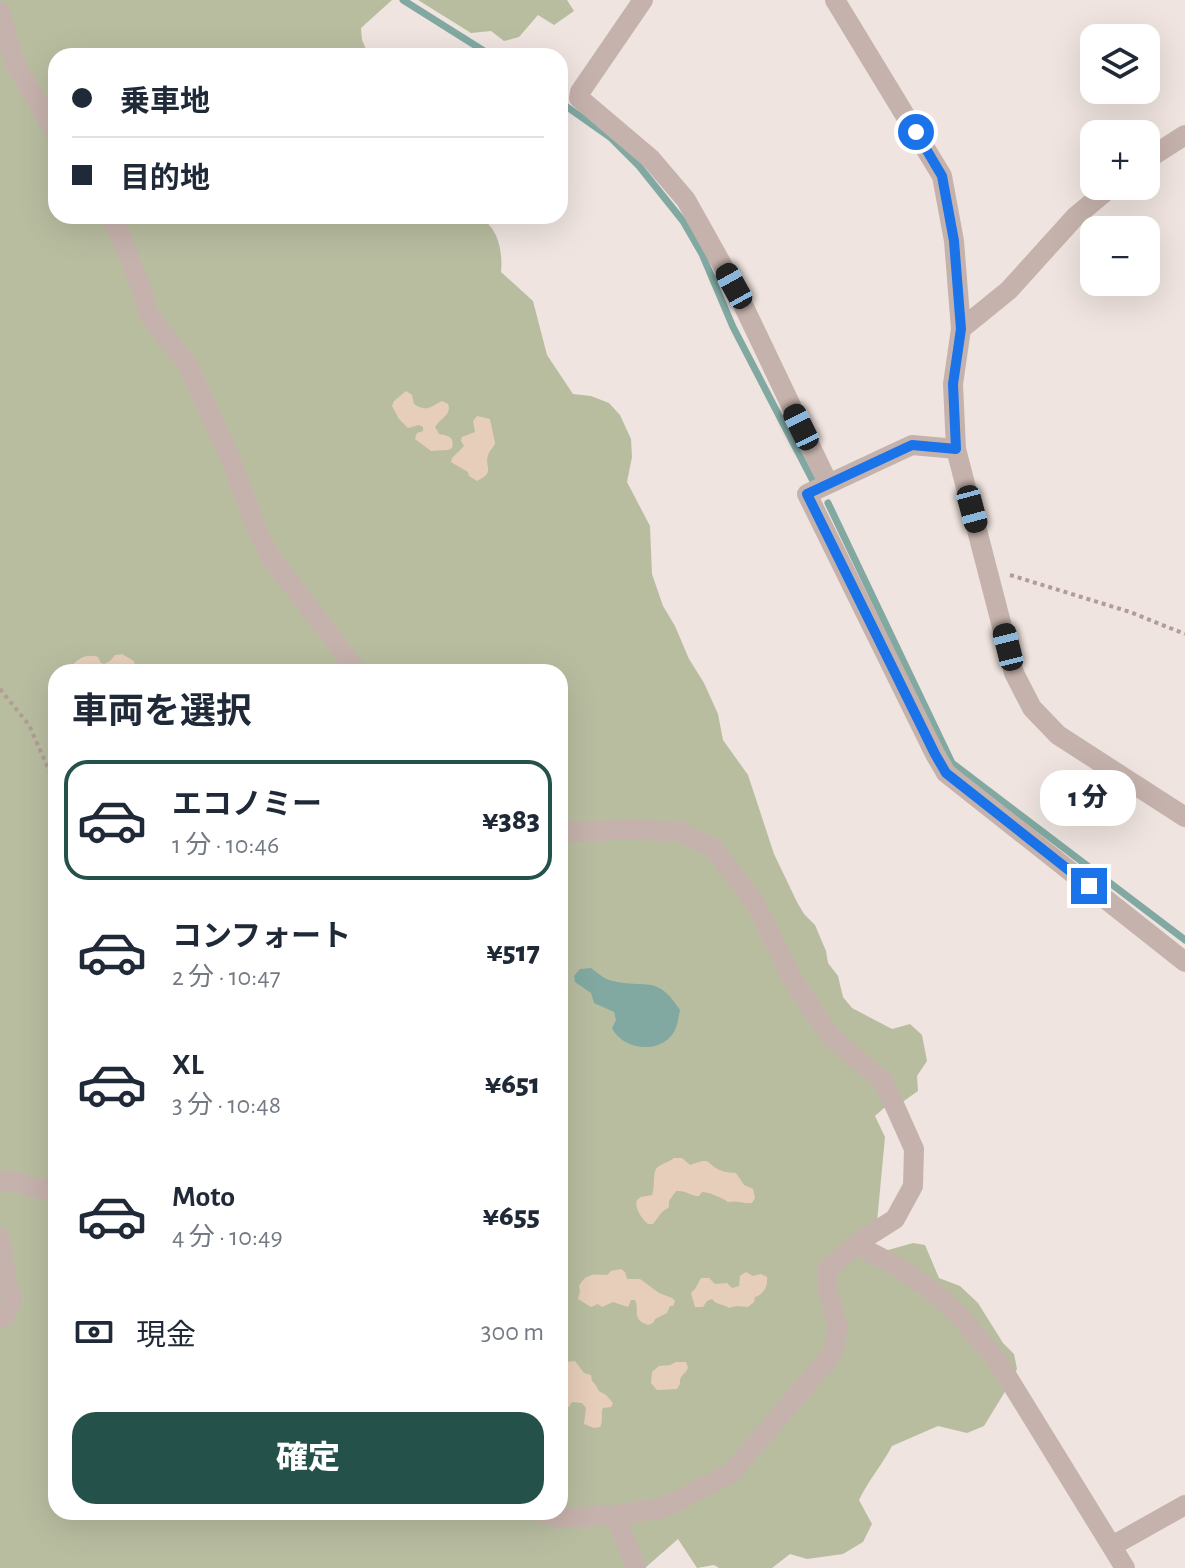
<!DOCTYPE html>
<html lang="ja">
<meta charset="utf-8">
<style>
body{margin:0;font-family:"Alegreya Sans","Noto Sans JP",sans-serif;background:#f6f6f7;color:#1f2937;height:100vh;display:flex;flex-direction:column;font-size:30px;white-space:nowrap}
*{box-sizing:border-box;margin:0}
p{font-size:26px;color:#747a83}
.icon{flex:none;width:44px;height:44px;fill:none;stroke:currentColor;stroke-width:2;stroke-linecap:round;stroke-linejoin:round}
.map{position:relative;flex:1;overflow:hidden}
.details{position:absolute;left:48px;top:664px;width:520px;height:856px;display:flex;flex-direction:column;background:#fff;border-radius:24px;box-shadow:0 8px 32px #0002}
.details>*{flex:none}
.banner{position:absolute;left:48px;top:48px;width:520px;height:176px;border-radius:24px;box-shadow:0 8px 32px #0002;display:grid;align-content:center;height:176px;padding:0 24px;background:#fff}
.buttons{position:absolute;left:1080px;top:24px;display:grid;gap:16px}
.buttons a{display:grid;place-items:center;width:80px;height:80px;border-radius:16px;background:#fff;box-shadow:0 8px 32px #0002;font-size:40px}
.end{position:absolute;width:36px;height:36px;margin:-18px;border:10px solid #1a73e8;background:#fff;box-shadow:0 0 0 4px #fff}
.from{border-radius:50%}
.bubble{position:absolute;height:56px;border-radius:24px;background:#fff;box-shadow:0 8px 32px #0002;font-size:26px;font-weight:800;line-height:56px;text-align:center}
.car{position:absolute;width:24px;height:48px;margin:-24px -12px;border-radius:10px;box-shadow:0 0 6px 2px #0007;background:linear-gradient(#222 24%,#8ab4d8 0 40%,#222 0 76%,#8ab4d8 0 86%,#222 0)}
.banner b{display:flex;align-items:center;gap:28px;height:76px;font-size:30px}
.banner b+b{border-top:2px solid #e0e1e3}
.banner i{width:20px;height:20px;background:#1f2937}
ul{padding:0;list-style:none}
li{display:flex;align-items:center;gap:24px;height:120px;margin:0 16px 12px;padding:0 8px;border:4px solid transparent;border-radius:24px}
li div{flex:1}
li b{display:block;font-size:30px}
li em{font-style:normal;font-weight:800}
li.active{border-color:#25514b}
li>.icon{width:72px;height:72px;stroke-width:1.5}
h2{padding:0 24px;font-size:36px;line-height:96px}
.pay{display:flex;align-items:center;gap:20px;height:88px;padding:0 24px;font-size:30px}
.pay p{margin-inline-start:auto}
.cta{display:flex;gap:16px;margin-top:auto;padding:16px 24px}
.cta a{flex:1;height:92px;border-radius:24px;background:#25514b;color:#fff;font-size:32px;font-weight:800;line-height:92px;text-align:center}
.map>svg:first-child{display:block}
.green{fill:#b9bda0;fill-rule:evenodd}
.sand{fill:#e6ceba}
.water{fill:#81a9a2}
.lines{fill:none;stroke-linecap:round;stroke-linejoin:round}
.stream{stroke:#81a9a2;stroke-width:7}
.path{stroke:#b29c96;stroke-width:4;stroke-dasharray:4 4;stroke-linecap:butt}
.minor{stroke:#c6b2ac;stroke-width:20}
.route{stroke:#1a73e8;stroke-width:10}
</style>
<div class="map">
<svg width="1185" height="1568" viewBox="0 0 1185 1568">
<rect width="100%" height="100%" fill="#efe4df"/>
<path class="green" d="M 0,0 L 392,0 L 361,28 L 362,40 L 369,56 L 56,56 L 56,216 L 477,216 C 498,226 503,250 501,272 L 533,301 L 547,355 L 573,394 L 591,396 L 609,403 L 620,415 L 631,439 L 632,457 L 627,482 L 650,526 L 652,574 L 663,606 L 675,626 L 689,659 L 704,683 L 718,714 L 723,740 L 748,775 L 774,854 L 797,902 L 804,914 L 815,925 L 826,951 L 828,963 L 838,976 L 843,997 L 852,1008 L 892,1029 L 910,1024 L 922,1035 L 927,1061 L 917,1076 L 918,1091 L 894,1108 L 884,1108 L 875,1116 L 885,1137 L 874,1254 L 913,1243 L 925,1245 L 939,1278 L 960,1286 L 978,1303 L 1003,1343 L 1014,1354 L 1017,1369 L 1006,1390 L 984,1426 L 967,1433 L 938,1426 L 892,1446 C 882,1465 868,1481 859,1500 L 872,1524 L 863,1542 L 843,1554 L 807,1559 L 790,1554 L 772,1568 L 719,1568 L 714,1565 L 697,1568 L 678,1539 L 645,1568 L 0,1568 ZM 56,672 L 560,672 L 560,1512 L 56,1512 Z
M 418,0 L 567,0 L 574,11 L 554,25 L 538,15 L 519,37 L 504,41 L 491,31 L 471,33 Z"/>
<path class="sand" d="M 406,391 L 412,395 L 414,404 C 427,413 431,406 442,401 L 448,404 C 452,415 440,418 435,427 L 439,434 C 448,436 455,436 452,448 L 448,450 L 431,451 L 415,439 L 417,433 L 423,431 L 423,427 L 419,425 L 408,428 L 399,419 L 392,406 L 394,401 Z
M 477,416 L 490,419 L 495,443 C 494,447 490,450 488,455 C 484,468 496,472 477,481 L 469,476 L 468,472 L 451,462 L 452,458 L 464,446 L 461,441 L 462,437 L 475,432 L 473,421 Z
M 122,654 L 134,661 L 135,668 L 133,672 L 74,672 L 73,665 C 79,657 89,654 98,657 L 101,663 L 104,664 L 110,661 L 115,655 Z
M 674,1158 L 682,1158 L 690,1165 C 714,1156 704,1164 722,1171 C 723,1172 735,1173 736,1173 L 744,1185 L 753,1189 L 755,1198 L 752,1203 C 743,1204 737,1200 728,1202 C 723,1198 708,1192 702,1192 L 699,1196 C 690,1196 686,1190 676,1191 L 669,1201 L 669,1207 L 662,1212 L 653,1224 L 648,1224 C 642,1219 634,1208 637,1200 L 641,1197 L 652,1195 C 655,1187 653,1174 656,1169 C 660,1164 669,1162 674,1158 Z
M 621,1269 L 625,1272 L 627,1279 L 640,1279 L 659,1293 L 672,1298 L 675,1301 L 673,1306 L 670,1306 L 667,1313 L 655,1319 L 653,1323 L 648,1325 C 631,1319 640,1311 635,1300 L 631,1300 L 628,1307 L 613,1302 L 602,1307 L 598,1304 L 591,1307 L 578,1299 L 580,1291 L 579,1286 C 586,1273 594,1274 607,1275 L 611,1271 Z
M 746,1272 L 753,1276 L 761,1274 L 767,1277 C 768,1286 764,1294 755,1297 L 754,1302 L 748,1307 L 736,1306 L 729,1308 C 724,1304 716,1305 712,1299 L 707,1301 L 703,1307 L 695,1307 L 691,1293 L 695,1289 L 701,1278 L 709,1278 L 715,1284 L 727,1283 L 732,1288 L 739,1286 L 740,1276 Z
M 561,1359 L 566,1362 L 575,1361 L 584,1373 L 591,1375 L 592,1381 L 595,1384 L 599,1391 L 606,1395 L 613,1403 L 611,1407 L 603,1408 C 600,1414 604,1420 600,1427 L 594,1428 L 584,1424 L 586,1408 L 582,1403 L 572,1402 L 569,1407 L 565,1406 L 560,1399 Z
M 676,1362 L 686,1362 L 688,1368 C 685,1375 679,1375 680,1384 L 677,1389 L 657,1390 L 651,1383 L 652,1372 L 659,1366 L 670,1365 Z"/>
<path class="water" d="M 591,968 C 598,973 605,980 613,981 C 647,989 657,974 680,1010 C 678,1020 677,1032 668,1039 C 651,1054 621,1047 612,1028 L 616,1020 L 614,1012 L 594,1003 L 591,993 L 575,982 L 574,976 L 580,969 Z"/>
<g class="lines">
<path class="stream" d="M 403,0 L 492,56
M 560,102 L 611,138 L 639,166 L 683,221 L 702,254 L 733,327 L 814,483
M 828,503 L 952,763 L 1185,940"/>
<path class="path" d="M 1010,575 L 1130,612 L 1185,634
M 0,689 L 29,725 L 56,786"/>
<path class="minor" d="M 643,0 L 580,92 L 579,98 L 651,159 L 686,200 L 734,286 L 828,483
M 835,0 L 942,176 L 954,241 L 961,329 L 953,384 L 956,449 L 1014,673 L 1032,708 L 1058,735 L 1185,817
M 0,12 L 15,64 L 56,133
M 1146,160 L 1185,135
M 109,216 L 122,239 L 140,284 L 150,317 L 188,365 L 230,458 L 258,532 L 271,558 L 358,672
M 961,329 L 1009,290 L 1075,217 L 1112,186
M 956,449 L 912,445 L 807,494 L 935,754 L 946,773 L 1185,962
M 0,1182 L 7,1180 L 45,1190 L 56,1184
M 0,1238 L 6,1276 L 12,1299 L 6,1315 L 0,1319
M 856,1245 L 895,1265 L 930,1289 L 960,1316 L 997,1360 L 1125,1568
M 543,1512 L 557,1518 L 615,1515 L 663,1508 L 731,1473 L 833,1353 L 838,1327 L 828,1290 L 828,1268 L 865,1238 L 895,1219 L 913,1186 L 914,1149 L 884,1082 L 831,1037 L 795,984 L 755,903 L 713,848 L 680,832 L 628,829 L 578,832 L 560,830
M 615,1515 L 636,1568
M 1112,1546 L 1185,1505"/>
</g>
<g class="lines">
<path class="route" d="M 916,132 L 942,176 L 954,241 L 961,329 L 953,384 L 956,449 L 912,445 L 807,494 L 935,754 L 946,773 L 1089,886"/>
</g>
</svg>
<div class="buttons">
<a><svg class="icon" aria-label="layers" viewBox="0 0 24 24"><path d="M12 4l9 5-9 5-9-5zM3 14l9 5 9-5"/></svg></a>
<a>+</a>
<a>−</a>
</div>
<i class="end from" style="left:916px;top:132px"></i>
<i class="end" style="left:1089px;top:886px"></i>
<div class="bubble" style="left:1040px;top:770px;width:96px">1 分</div>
<i class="car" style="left:734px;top:286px;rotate:331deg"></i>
<i class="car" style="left:801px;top:427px;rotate:334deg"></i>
<i class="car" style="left:972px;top:509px;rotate:165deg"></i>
<i class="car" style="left:1008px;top:647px;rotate:346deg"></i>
<div class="banner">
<b><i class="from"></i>乗車地</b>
<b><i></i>目的地</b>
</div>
<section class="details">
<h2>車両を選択</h2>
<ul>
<li class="active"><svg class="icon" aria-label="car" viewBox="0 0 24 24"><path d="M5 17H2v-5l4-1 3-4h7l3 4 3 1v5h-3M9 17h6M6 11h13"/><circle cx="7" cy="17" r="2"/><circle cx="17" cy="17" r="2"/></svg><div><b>エコノミー</b><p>1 分 · 10:46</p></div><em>¥383</em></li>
<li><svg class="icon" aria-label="car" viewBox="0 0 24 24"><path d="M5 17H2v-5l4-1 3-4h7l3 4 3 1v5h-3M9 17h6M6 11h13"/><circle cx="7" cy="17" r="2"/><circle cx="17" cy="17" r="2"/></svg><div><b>コンフォート</b><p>2 分 · 10:47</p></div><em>¥517</em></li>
<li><svg class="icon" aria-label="car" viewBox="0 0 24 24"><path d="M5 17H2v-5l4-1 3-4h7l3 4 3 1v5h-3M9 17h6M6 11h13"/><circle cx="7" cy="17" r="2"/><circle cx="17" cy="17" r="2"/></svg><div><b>XL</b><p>3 分 · 10:48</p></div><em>¥651</em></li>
<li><svg class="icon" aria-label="car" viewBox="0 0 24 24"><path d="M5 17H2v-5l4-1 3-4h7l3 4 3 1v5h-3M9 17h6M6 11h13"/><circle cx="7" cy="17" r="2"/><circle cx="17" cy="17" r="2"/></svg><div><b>Moto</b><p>4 分 · 10:49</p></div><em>¥655</em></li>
</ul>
<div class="pay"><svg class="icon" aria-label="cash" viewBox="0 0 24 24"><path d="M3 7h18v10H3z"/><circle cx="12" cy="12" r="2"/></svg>現金<p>300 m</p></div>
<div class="cta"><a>確定</a></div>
</section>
</div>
